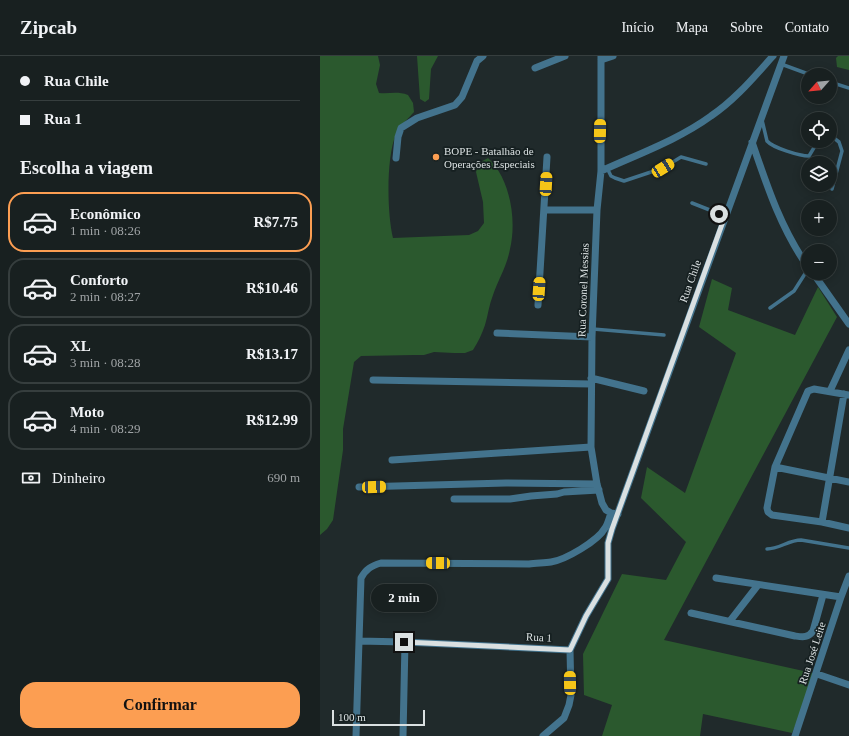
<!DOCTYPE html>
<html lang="pt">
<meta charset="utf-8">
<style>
body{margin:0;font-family:"Times New Roman",serif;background:#212829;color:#f1f3f6;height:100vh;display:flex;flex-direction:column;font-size:15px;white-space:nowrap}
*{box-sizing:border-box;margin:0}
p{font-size:13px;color:#9fa3a5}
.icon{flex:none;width:22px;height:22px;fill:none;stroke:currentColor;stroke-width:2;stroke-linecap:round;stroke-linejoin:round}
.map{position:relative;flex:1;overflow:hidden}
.sheet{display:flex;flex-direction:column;background:#182020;width:320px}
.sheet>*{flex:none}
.top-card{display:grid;align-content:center;height:88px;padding:0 20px;background:#182020}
.needle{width:26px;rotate:243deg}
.fabs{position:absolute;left:481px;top:12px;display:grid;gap:8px}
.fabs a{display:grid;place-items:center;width:36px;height:36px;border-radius:50%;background:#182020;box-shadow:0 2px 10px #0003,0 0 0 1px #363e3e;font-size:20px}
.scale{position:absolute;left:12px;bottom:10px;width:93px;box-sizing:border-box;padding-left:4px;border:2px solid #dae0e1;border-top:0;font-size:11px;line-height:14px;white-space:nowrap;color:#dae0e1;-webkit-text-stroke:3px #162021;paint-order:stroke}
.end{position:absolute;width:18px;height:18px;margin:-9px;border:5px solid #dae0e1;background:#111;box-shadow:0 0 0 2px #111}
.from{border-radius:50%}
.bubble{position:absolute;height:28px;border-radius:14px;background:#182020;box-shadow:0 2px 10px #0003,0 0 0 1px #363e3e;font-size:13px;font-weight:700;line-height:28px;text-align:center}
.car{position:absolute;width:12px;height:24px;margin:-12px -6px;border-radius:5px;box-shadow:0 0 3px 1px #0007;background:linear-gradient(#f5c518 24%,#345 0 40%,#f5c518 0 76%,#345 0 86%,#f5c518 0)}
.top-card b{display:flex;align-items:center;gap:14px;height:38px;font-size:15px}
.top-card b+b{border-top:1px solid #363e3e}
.top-card i{width:10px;height:10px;background:#f1f3f6}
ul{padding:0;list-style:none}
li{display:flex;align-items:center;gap:12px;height:60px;margin:0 8px 6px;padding:0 12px;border:2px solid #363e3e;border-radius:16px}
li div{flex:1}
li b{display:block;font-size:15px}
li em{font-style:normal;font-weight:700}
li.active{border-color:#fc9e52}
li>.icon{width:36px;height:36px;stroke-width:1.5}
h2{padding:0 20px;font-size:18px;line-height:48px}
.pay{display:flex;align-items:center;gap:10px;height:44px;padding:0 20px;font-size:15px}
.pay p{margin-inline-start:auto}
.action{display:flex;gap:8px;margin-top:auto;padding:8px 20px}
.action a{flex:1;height:46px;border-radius:16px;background:#fc9e52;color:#111;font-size:16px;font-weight:700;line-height:46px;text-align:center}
header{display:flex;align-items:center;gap:24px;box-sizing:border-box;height:56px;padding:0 20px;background:#182020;border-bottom:1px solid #363e3e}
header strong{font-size:19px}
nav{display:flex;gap:22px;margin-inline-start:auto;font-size:14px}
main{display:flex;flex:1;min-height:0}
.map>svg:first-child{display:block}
.forest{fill:#2b592e}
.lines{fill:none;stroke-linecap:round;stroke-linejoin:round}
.lane{stroke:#43738d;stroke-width:3.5}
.street{stroke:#43738d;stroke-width:7}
.route{stroke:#dae0e1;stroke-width:5}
.poi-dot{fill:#fc9e52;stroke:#162021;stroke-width:1.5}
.labels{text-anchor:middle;stroke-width:3.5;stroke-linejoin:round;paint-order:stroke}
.poi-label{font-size:11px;fill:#dae0e1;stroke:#162021;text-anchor:start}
.street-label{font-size:11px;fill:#dae0e1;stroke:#162021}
</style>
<header>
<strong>Zipcab</strong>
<nav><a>Início</a><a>Mapa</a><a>Sobre</a><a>Contato</a></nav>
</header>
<main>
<section class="sheet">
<div class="top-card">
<b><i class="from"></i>Rua Chile</b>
<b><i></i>Rua 1</b>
</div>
<h2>Escolha a viagem</h2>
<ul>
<li class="active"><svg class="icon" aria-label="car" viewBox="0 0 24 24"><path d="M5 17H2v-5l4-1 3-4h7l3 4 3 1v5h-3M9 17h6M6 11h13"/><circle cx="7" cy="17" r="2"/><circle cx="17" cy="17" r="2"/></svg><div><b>Econômico</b><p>1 min · 08:26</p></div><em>R$7.75</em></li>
<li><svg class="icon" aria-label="car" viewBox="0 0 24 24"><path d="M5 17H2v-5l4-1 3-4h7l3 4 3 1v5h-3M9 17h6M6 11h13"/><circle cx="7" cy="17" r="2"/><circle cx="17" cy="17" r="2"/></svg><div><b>Conforto</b><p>2 min · 08:27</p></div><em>R$10.46</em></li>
<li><svg class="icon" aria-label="car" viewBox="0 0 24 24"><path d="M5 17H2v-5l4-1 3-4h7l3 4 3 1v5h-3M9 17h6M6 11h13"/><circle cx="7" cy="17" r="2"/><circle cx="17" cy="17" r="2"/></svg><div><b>XL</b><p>3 min · 08:28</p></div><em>R$13.17</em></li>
<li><svg class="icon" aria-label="car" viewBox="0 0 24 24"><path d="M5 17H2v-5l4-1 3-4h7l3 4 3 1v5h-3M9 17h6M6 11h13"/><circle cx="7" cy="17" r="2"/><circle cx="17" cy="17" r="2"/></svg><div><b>Moto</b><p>4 min · 08:29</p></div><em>R$12.99</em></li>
</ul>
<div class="pay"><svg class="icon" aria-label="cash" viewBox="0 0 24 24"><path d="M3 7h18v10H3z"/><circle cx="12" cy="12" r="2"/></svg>Dinheiro<p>690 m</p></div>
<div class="action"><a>Confirmar</a></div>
</section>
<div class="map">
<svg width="529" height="680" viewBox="0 0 529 680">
<rect width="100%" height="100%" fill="#202a2b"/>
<path class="forest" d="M 0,0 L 58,0 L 60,9 L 56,28 L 59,37 C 70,38 77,35 88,39 L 93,47 L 94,56 C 88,63 80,69 76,78 C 66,102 67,157 73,182 L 149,179 L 158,175 L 164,167 L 163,146 L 156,116 L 159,107 L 168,102 C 190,122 197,164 190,193 C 187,210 178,224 173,239 C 169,249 168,259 165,269 C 162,278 158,286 153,294 L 145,297 L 134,297 L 114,296 L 104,299 L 94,299 L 41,300 L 34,306 L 23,373 L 23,394 L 13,464 L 7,473 L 0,479 Z
M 97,0 L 118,0 L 111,13 L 109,43 L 105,46 L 100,43 Z
M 518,0 L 529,0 L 529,14 L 517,11 L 516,2 Z
M 392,223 L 412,232 L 408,254 L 475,279 L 498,231 L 517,261 L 344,584 L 497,618 L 472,677 L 383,658 L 380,680 L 282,680 L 292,649 L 264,639 L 263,598 L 302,518 L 346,524 L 366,486 L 321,442 L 327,411 L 365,437 L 416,297 L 379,271 Z"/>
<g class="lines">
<path class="lane" d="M 461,8 L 491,19
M 510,26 L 529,32
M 442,64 L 447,85 C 453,92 480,100 489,100 L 498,85
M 510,79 L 519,86 L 522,95 L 512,133
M 287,112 L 291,120 L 295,122 L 304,125 L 343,112 L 361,101 L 386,108
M 372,147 L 405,160
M 450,252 L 474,235 L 488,213
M 273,273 L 344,279
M 447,493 C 459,493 469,484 481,484 L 529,492"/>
<path class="street" d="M 281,0 L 281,115 L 277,154 L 272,281 L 271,391 L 277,428 L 282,447 L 286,454 L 291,457 L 298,458
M 281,4 L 293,0
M 215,12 L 245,0
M 432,86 C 447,130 461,173 488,211
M 76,102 L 78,81 L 81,72 L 97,62 L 135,49 L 142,41 L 157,5 L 163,0
M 281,115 C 318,98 358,84 391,60 C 415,44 434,21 453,0
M 224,154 L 277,154
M 493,217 L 529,268
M 218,249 L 227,101
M 177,277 L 272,281
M 271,322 L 324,335
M 53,324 L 271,328
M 510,335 L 529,294
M 529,339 L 494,333 L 488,335 L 455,411 L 447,452 L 448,456 L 452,459 L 502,466 L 529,472
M 72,404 L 271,391
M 455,411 L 529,426
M 39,431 L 186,427 L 277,428
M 134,443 L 190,443 L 211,440 L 237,438 L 244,436 L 279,434
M 502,466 L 524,338
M 396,522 L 521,541
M 371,557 L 475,580 C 483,581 488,582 493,575 L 503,539
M 410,565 L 438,529
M 39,585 L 85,586 L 250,594
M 497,618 L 529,629
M 36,680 L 41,522 C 46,513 51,510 61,507 L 209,508 C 216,507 224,507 231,506 C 245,504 278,485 285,472 C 288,468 289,462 291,457
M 83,680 L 85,586
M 223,680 L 244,662 L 249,649 L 251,639 L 250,594 L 266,560 L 288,523 L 288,487 L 292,473 L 464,0
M 475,680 L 521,541 L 529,520"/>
</g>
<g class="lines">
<path class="route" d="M 84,586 L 250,594 L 266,560 L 288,523 L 288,487 L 292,473 L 405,160 L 399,158"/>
</g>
<circle class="poi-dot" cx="116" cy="101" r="4"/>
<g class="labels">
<g class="poi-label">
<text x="124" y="99">BOPE - Batalhão de<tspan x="124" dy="13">Operações Especiais</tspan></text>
</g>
<g class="street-label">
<text transform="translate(370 225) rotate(-70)" y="4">Rua Chile</text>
<text transform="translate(263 234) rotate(-88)" y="4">Rua Coronel Messias</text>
<text transform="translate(219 581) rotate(3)" y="4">Rua 1</text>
<text transform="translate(492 597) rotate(-72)" y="4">Rua José Leite</text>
</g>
</g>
</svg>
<div class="fabs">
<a><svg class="needle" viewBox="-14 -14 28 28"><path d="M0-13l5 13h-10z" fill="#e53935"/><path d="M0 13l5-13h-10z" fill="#9fa3a5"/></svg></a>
<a><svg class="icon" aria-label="locate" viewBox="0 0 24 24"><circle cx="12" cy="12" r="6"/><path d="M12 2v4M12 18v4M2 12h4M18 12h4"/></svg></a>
<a><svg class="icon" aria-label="layers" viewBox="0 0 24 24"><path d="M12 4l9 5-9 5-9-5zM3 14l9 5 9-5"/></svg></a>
<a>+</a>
<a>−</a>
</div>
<div class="scale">100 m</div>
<i class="end from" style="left:399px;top:158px"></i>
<i class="end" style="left:84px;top:586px"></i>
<div class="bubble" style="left:51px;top:528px;width:66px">2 min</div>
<i class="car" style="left:280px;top:75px;rotate:1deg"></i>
<i class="car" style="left:343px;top:112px;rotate:58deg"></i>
<i class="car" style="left:226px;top:128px;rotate:3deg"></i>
<i class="car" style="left:219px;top:233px;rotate:4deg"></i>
<i class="car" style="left:54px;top:431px;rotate:88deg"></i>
<i class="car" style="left:118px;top:507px;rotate:271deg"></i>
<i class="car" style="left:250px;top:627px;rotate:359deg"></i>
</div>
</main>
